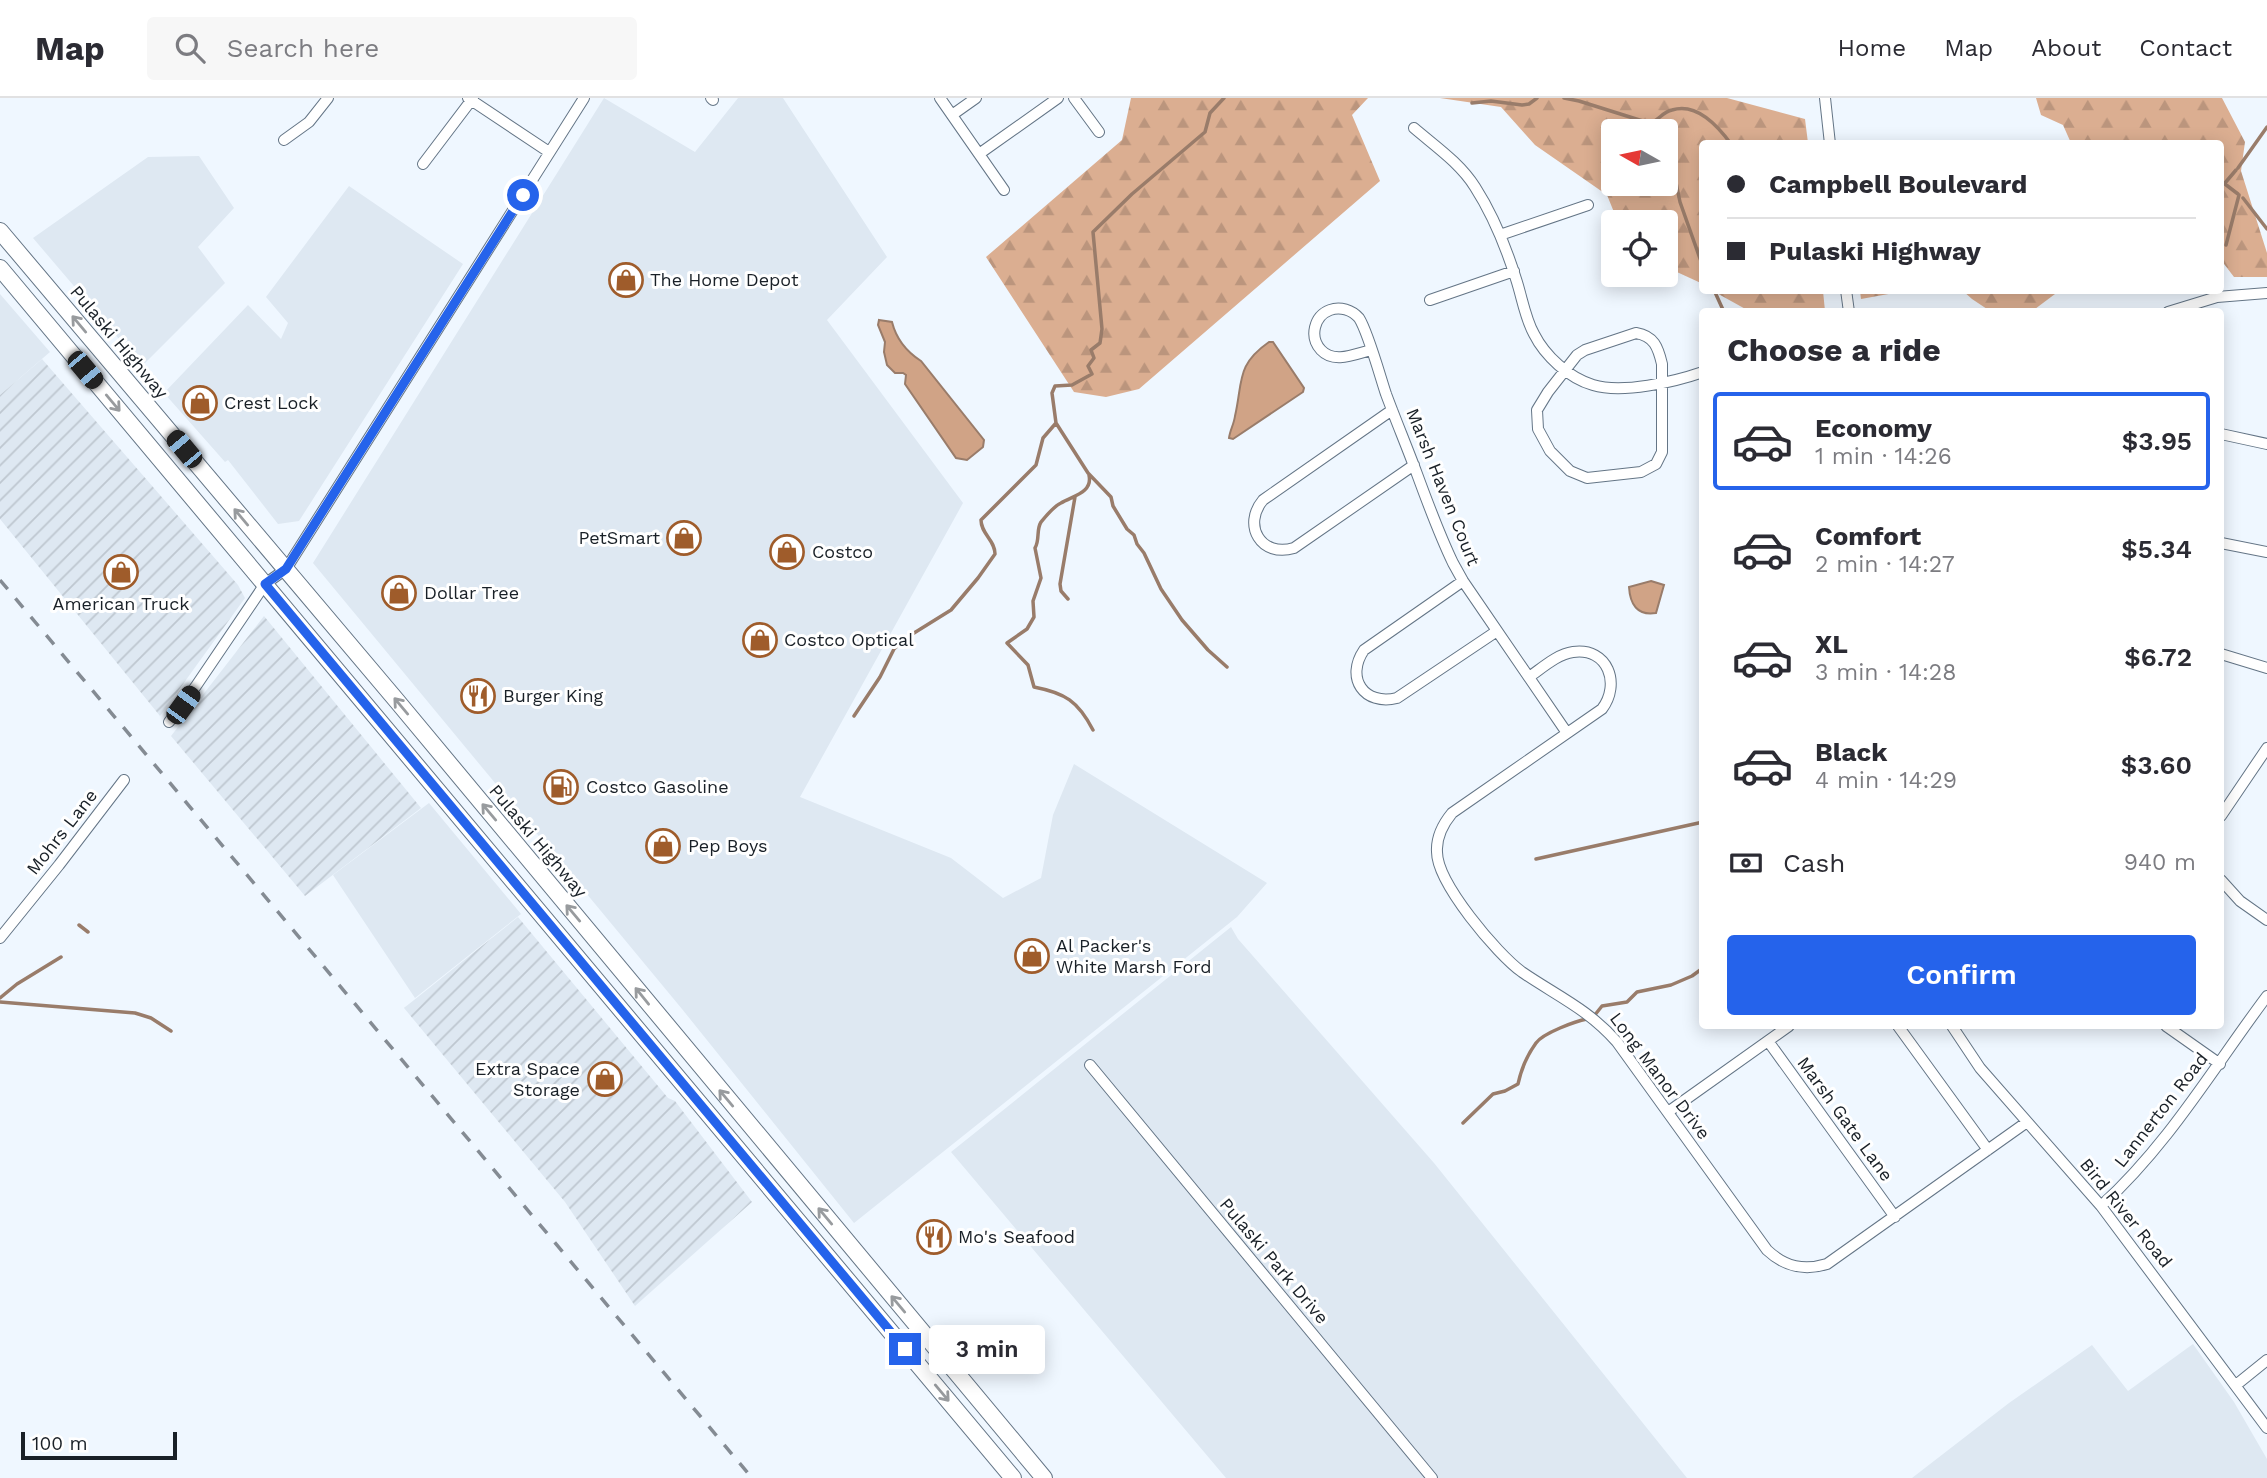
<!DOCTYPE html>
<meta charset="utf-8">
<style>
body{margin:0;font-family:"Work Sans",sans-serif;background:#f7f7f7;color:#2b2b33;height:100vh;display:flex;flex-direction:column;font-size:26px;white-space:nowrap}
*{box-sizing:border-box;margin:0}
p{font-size:23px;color:#7c7c81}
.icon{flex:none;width:38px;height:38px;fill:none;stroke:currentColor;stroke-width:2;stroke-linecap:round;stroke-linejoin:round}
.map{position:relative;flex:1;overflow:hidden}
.details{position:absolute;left:1699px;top:210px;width:525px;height:721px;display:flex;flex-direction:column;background:#fff;border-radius:7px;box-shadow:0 4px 18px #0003}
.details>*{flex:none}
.top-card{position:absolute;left:1699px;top:42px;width:525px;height:154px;border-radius:7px;box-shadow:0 4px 18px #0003;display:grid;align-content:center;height:154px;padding:0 28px;background:#fff}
.needle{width:46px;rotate:279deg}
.fabs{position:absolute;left:1601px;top:21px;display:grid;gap:14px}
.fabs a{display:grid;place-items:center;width:77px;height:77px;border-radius:7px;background:#fff;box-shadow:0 4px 18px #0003;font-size:35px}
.scale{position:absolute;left:21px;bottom:18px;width:156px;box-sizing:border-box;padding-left:7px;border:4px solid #192027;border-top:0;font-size:19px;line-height:24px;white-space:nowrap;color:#192027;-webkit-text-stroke:5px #fff;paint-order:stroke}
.end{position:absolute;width:32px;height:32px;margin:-16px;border:9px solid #2563eb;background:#fff;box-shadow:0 0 0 4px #fff}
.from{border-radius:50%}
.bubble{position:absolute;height:49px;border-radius:7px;background:#fff;box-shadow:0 4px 18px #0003;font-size:23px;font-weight:600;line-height:49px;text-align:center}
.car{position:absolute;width:21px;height:42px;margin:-21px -10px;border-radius:9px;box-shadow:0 0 5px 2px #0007;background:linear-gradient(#222 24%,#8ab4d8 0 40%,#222 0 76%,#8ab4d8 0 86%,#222 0)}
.top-card b{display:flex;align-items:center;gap:24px;height:66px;font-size:26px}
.top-card b+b{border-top:2px solid #e1e1e2}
.top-card i{width:18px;height:18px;background:#2b2b33}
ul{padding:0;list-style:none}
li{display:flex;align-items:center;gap:21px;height:98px;margin:0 14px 10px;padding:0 14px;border:4px solid transparent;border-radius:7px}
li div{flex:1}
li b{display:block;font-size:26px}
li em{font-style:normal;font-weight:600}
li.active{border-color:#2563eb}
li>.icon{width:63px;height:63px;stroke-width:1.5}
h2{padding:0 28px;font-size:32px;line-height:84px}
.pay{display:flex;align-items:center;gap:18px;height:77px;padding:0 28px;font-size:26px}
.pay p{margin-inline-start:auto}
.primary-button{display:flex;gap:14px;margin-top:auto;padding:14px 28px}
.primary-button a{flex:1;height:80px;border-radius:7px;background:#2563eb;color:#fff;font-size:28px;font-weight:600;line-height:80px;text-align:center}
header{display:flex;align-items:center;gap:42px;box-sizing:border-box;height:98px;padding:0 35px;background:#fff;border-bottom:2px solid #e1e1e2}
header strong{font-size:33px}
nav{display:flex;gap:38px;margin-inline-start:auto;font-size:24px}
.search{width:490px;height:63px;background:#f7f7f7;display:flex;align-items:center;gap:18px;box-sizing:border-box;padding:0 24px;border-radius:7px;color:#7c7c81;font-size:26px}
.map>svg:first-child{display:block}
.built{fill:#dee8f2}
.industrial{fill:url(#industrial-furrows)}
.forest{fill:url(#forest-firs);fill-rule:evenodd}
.water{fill:#d0a386;stroke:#997c6a;stroke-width:2}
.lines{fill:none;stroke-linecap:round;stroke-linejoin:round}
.stream{stroke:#997c6a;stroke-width:3.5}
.minor-casing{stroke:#647586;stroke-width:12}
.highway-casing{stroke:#647586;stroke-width:18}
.minor{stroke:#fff;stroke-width:10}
.highway{stroke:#fff;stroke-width:16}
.rail{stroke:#848b93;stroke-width:3.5;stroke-dasharray:12 12;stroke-linecap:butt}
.oneway{stroke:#989b9e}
.route{stroke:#2563eb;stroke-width:9}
.labels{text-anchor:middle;stroke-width:6;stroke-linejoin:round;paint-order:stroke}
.poi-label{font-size:18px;fill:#192027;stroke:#fff;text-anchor:start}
.street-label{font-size:18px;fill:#192027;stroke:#fff}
</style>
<header>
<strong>Map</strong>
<div class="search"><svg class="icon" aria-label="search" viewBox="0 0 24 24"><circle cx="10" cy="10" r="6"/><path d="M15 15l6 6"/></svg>Search here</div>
<nav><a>Home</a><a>Map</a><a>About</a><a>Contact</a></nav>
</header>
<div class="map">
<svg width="2267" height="1380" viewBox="0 0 2267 1380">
<defs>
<pattern id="industrial-furrows" width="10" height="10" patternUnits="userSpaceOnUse" patternTransform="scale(1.75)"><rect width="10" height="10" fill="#dee8f2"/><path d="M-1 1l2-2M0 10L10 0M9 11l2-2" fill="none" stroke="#bec7d0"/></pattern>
<pattern id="forest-firs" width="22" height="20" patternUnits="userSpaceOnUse" patternTransform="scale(1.75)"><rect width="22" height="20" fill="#dbae91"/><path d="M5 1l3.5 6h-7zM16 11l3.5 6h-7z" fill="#bb957d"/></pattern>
</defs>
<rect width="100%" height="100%" fill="#eff7ff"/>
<path class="built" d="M 604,0 L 695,54 L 738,0 L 783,0 L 887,159 L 827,222 L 963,405 L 800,699 L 951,760 L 1003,800 L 1041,780 L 1053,717 L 1074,666 L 1267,785 L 1237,819 L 854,1125 L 682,911 L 313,465 Z
M 199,58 L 234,110 L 198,149 L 225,185 L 142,268 L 33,140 L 148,59 Z
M 349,88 L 463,166 L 299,423 L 278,426 L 228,362 L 225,364 L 164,295 L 248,207 L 281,241 L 288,225 L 266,199 Z
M 0,196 L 50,254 L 0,297 Z
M 429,705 L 521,816 L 415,900 L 333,777 Z
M 1231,829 L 1238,841 L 1434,1065 L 1687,1380 L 1226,1380 L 951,1054 Z
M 2193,1246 L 2234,1304 L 2267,1361 L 2267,1380 L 1912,1380 L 2009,1305 L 2092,1247 L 2128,1293 Z"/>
<path class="industrial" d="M 42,261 L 238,487 L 245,500 L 160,618 L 0,421 L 0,297 Z
M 264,518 L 421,710 L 305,798 L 171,638 Z
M 518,819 L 668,1000 L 675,1003 L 752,1104 L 635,1208 L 565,1104 L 404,910 Z"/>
<path class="forest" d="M 1131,0 L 1368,0 L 1352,17 L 1380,83 L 1139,291 L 1106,299 L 1074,294 L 986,159 L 1122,42 Z
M 1440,0 L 1727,0 L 1805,21 L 1808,45 L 1703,46 L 1703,186 L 1666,169 L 1666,124 L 1618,124 L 1607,97 L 1535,47 L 1501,9 ZM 1614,33 L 1666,33 L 1666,86 L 1614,86 Z
M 2036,0 L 2222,0 L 2245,44 L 2241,73 L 2267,155 L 2267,179 L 2234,179 L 2221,162 L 2221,46 L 2071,45 L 2063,27 L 2041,17 Z
M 1713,193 L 1823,193 L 1825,213 L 1749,213 Z
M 1860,193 L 1860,192 L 1905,193 L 1861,201 Z
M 1963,193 L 2059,193 L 2031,214 L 1990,213 L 1972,201 Z"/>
<path class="water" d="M 879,222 L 892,224 C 896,240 907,254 921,263 L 984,342 L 983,349 L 967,362 L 956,360 L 905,286 L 906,277 L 903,275 L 895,275 L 887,267 L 884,254 L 885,244 L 878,227 Z
M 1269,244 L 1273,244 L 1304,290 L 1303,294 L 1233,341 L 1229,340 C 1230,332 1234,326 1235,318 C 1243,283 1236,267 1269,244 Z
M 1651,483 L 1664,487 L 1656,515 C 1637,518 1630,506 1629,489 Z"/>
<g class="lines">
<path class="stream" d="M 1224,0 L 1210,15 L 1205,34 L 1132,96 L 1093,134 L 1102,231 L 1100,245 L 1091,252 L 1094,260 L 1088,268 L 1092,276 L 1072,287 L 1055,288 L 1052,295 L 1056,325 L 1088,375 L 1111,399 L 1113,408 L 1127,431 L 1134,437 L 1137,446 L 1144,455 L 1161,491 L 1182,522 L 1208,552 L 1227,569
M 1564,0 L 1579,3 L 1649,25 C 1659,23 1662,14 1672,12 C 1697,4 1718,28 1731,46
M 1472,5 L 1491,3 L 1522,7 L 1529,6 L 1537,0
M 1656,23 L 1661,33
M 1666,54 L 1672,65 L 1680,104 L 1703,169
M 2238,70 L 2267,29
M 2221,83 L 2238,96
M 2225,85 L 2236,72
M 2243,100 L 2267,131
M 2226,147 L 2239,97
M 1714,192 L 1724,214
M 1089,377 C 1093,395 1072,398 1061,405 C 1054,408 1046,418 1041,424 C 1036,432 1040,442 1035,450 L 1041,480 L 1033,503 L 1034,519 L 1027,531 L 1007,545 L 1028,567 L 1034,589 C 1065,595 1078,603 1093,632
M 1068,501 L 1061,493 L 1060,486 L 1075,399
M 854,618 L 880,579 L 894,551 L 906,540 L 951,512 L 978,480 L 995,456 C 995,442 981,436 981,422 L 1036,367 L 1043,340 L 1056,325
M 1536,761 L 1703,724
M 79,827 L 88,834
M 0,900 L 17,886 L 61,859
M 0,904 L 135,915 L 151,920 L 171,933
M 1594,918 L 1602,908 L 1627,904 L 1637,894 L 1671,887 L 1692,878 L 1703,870
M 1463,1025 L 1493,996 L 1505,993 L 1518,986 C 1521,972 1528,956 1536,945 C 1543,935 1576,923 1587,921"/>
<g class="minor-casing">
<path id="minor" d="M 468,0 L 549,54
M 711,0 L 713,2
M 940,0 L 1004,92
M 1074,0 L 1099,34
M 1825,0 L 1830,46
M 952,17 L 976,0
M 1414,30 C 1435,48 1460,65 1475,89 C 1493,117 1506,149 1516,181 C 1522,199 1525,220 1534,236 C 1545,258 1569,280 1593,287 C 1622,296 1674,284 1703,274
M 284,42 L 309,24 L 328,0
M 979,56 L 1058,0
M 423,66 L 473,0
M 1500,137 L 1588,107
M 1846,192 L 1849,214
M 1430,202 L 1514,173
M 2168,214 L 2217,199 L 2267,195
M 1636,235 C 1654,238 1658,249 1662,266 L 1662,354 L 1656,366 L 1641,374 L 1587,380 L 1570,373 L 1550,353 L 1538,331 L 1537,312 L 1548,294 L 1577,257 L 1585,252 Z
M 1371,252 C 1355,256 1334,266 1321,252 C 1309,239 1314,218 1330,212 C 1340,208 1352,212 1359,220 C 1368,234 1380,278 1386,296 C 1396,323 1407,349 1417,376 C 1428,406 1439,436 1453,465 L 1463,483 L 1567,635
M 1392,312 L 1263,402 C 1242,427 1261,460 1294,450 L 1414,367
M 2221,336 L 2267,346
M 2221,445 L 2267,454
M 1463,483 L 1364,552 C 1345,580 1364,608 1397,600 L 1497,533
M 2221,556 L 2267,570
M 1529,579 C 1541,571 1557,556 1573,554 C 1608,549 1621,586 1602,611 L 1452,715 C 1443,726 1436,738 1437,754 C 1437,785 1497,856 1522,874 C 1557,898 1588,911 1617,944 L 1767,1152 C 1785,1169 1804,1173 1827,1166 L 2027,1024
M 169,624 L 196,588 L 265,486 L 286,471 L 584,0
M 2221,718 L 2267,650
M 2221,782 L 2240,803 L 2267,822
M 0,840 L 59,767 L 124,682
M 1898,928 L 1988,1052
M 1952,928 L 1980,970 L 2101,1108 L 2267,1330
M 2166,928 L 2220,966
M 1768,943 L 1895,1119
M 1090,967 L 1432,1380
M 1668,1014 L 1789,928
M 2101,1108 C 2169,1046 2213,970 2267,898
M 2236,1287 L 2267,1262"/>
</g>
<g class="highway-casing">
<path id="highway" d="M 0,133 L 397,603 L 1044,1380
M 0,170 L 1013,1380"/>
</g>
<use href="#minor" class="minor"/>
<use href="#highway" class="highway"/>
<path class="rail" d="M 0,482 L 752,1380"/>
</g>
<defs><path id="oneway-shaft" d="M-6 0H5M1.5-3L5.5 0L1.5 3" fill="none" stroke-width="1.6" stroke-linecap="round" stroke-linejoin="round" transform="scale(1.75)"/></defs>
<g class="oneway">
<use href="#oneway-shaft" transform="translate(79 226) rotate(-130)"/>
<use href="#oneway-shaft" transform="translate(113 305) rotate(50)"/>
<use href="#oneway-shaft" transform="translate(241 419) rotate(-130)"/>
<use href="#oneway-shaft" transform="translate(401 608) rotate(-130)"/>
<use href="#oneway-shaft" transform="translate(489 714) rotate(-130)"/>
<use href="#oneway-shaft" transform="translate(573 815) rotate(-130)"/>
<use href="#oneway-shaft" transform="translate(642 898) rotate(-129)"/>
<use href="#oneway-shaft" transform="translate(726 1000) rotate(-130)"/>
<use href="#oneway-shaft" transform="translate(825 1118) rotate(-130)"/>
<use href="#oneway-shaft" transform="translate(898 1206) rotate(-130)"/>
<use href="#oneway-shaft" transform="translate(942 1295) rotate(50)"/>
</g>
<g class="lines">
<path class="route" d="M 523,97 L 286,471 L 265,486 L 905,1251"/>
</g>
<defs>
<g id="shop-ring" transform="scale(1.75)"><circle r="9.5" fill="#fff" stroke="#9f5c2b" stroke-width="1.5"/><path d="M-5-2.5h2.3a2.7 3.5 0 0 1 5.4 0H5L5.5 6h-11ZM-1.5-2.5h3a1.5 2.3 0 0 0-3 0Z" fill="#9f5c2b"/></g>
<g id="restaurant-ring" transform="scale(1.75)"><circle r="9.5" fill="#fff" stroke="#9f5c2b" stroke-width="1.5"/><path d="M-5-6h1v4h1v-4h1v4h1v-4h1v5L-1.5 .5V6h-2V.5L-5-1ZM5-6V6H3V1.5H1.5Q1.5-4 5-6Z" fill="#9f5c2b"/></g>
<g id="fuel-ring" transform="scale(1.75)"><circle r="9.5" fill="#fff" stroke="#9f5c2b" stroke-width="1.5"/><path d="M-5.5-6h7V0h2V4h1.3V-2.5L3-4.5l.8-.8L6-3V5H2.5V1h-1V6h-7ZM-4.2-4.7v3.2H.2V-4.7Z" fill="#9f5c2b"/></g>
</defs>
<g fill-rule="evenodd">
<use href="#shop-ring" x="626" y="182"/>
<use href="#shop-ring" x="200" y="305"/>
<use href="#shop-ring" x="684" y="440"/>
<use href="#shop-ring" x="787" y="454"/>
<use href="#shop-ring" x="121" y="474"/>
<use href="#shop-ring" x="399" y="495"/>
<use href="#shop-ring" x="760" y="542"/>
<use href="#restaurant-ring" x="478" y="598"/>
<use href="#fuel-ring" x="561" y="689"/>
<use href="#shop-ring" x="663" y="748"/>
<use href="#shop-ring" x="1032" y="858"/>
<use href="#shop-ring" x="605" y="981"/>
<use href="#restaurant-ring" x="934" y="1139"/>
</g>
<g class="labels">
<g class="poi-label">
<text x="650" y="188">The Home Depot</text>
<text x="224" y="311">Crest Lock</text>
<text x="660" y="446" text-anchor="end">PetSmart</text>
<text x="812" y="460">Costco</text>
<text x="424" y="501">Dollar Tree</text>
<text x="121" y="512" text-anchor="middle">American Truck</text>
<text x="784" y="548">Costco Optical</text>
<text x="503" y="604">Burger King</text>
<text x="586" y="695">Costco Gasoline</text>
<text x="688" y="754">Pep Boys</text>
<text x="1056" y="854">Al Packer's<tspan x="1056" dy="21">White Marsh Ford</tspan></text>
<text x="580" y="977" text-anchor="end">Extra Space<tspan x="580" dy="21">Storage</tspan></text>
<text x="958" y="1145">Mo's Seafood</text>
</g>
<g class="street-label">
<text transform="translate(119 244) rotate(50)" y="6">Pulaski Highway</text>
<text transform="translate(1443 389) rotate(68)" y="6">Marsh Haven Court</text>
<text transform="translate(62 734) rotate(-52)" y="6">Mohrs Lane</text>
<text transform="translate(538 743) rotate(50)" y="6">Pulaski Highway</text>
<text transform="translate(1660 978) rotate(53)" y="6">Long Manor Drive</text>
<text transform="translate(2161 1012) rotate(-52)" y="6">Lannerton Road</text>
<text transform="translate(1845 1021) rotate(54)" y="6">Marsh Gate Lane</text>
<text transform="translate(2126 1115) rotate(51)" y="6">Bird River Road</text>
<text transform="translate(1274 1163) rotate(50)" y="6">Pulaski Park Drive</text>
</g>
</g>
</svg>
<div class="fabs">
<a><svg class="needle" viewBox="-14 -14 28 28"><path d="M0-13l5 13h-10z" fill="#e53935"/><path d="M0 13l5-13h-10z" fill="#7c7c81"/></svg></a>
<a><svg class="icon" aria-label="locate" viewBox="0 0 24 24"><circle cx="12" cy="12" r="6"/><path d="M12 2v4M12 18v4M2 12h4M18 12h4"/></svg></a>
</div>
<div class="scale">100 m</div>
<i class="end from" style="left:523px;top:97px"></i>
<i class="end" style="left:905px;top:1251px"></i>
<div class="bubble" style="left:929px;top:1227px;width:116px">3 min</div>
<i class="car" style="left:85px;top:272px;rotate:140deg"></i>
<i class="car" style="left:184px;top:351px;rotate:320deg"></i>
<i class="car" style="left:183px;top:607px;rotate:36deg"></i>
<div class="top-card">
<b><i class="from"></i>Campbell Boulevard</b>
<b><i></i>Pulaski Highway</b>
</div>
<section class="details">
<h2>Choose a ride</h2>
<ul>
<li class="active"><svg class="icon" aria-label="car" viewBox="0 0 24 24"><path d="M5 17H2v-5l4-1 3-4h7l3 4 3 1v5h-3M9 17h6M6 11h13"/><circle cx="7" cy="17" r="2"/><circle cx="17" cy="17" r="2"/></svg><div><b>Economy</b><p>1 min · 14:26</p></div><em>$3.95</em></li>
<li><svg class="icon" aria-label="car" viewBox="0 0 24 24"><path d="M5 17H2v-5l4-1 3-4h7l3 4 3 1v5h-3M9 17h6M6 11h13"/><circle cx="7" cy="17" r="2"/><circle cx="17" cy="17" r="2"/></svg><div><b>Comfort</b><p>2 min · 14:27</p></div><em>$5.34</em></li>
<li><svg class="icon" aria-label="car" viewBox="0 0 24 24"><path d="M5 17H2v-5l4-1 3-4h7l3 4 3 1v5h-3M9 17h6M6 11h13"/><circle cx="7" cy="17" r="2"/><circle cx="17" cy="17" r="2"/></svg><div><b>XL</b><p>3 min · 14:28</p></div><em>$6.72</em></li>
<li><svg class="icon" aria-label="car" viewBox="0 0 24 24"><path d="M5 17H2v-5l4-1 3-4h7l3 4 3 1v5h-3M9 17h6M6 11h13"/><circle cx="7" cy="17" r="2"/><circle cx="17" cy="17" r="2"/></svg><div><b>Black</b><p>4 min · 14:29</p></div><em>$3.60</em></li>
</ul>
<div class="pay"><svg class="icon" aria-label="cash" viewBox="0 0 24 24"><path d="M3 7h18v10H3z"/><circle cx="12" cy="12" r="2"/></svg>Cash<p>940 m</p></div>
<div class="primary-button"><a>Confirm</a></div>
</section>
</div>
